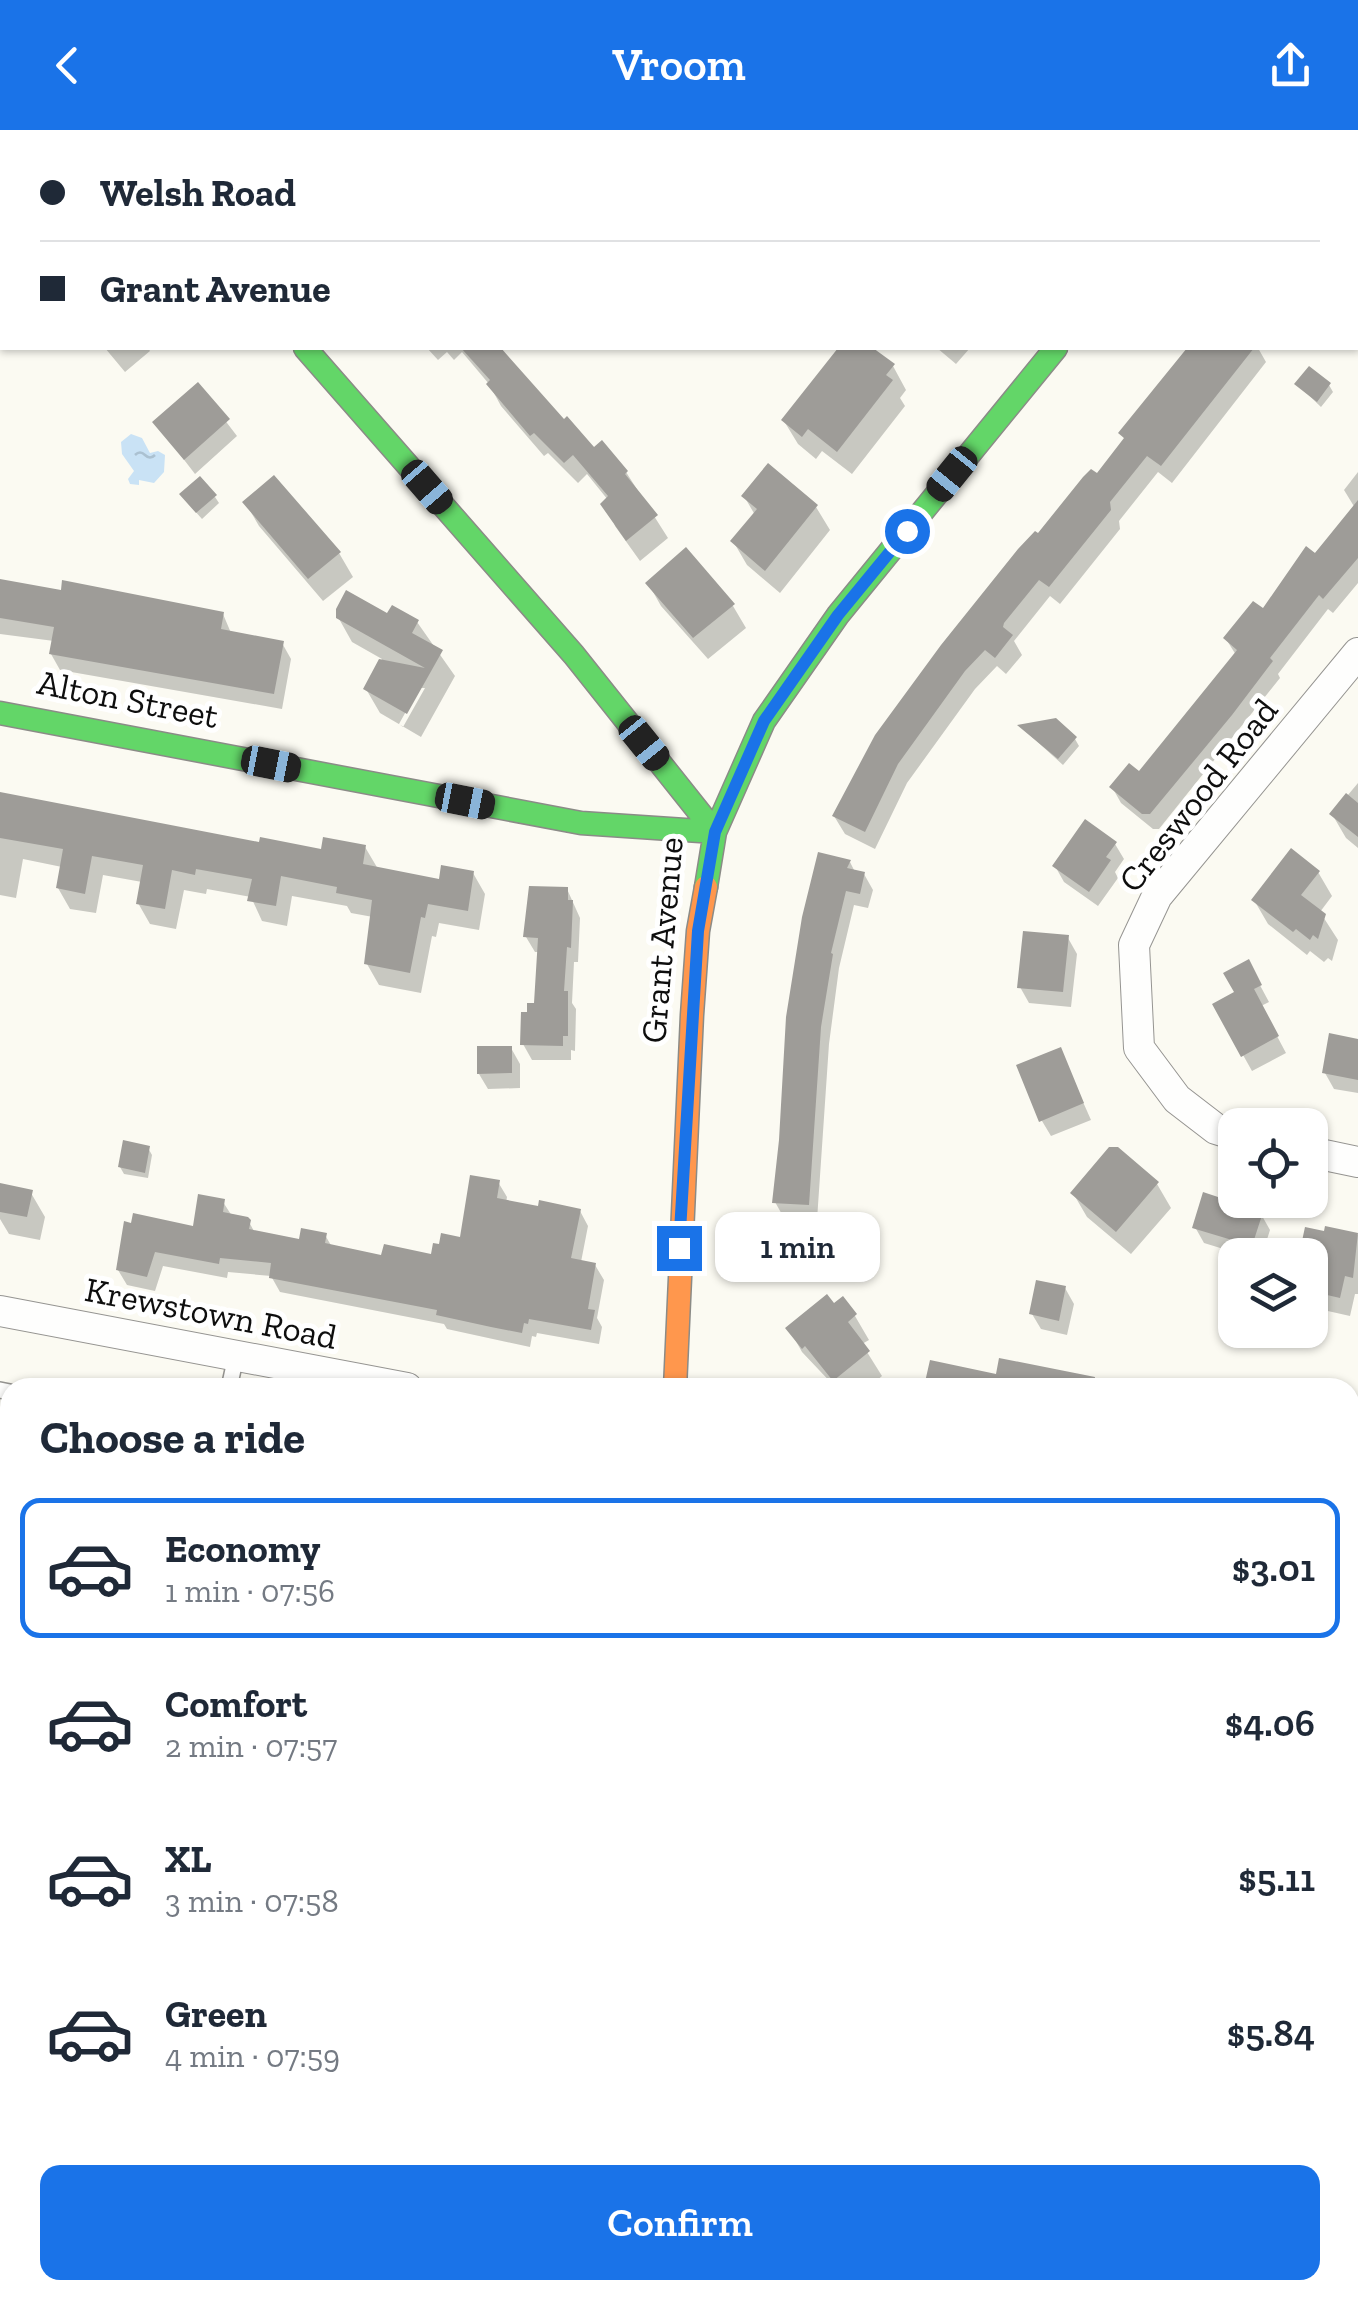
<!DOCTYPE html>
<meta charset="utf-8">
<style>
body{margin:0;font-family:"Zilla Slab",serif;background:#f2f2f3;color:#1f2937;height:100vh;display:flex;flex-direction:column;font-size:38px;white-space:nowrap}
*{box-sizing:border-box;margin:0}
p{font-size:32px;color:#747a83}
.icon{flex:none;width:55px;height:55px;fill:none;stroke:currentColor;stroke-width:2;stroke-linecap:round;stroke-linejoin:round}
.map{position:relative;flex:1;overflow:hidden}
.panel{position:absolute;left:0px;top:1248px;width:1360px;height:922px;display:flex;flex-direction:column;background:#fff;border-radius:30px 30px 0 0;box-shadow:0 2px 8px #0004}
.panel>*{flex:none}
.banner{position:absolute;left:0px;top:0px;width:1360px;height:220px;box-shadow:0 2px 8px #0004;display:grid;align-content:center;height:220px;padding:0 40px;background:#fff}
.buttons{position:absolute;left:1218px;top:978px;display:grid;gap:20px}
.buttons a{display:grid;place-items:center;width:110px;height:110px;border-radius:20px;background:#fff;box-shadow:0 2px 8px #0004;font-size:50px}
.end{position:absolute;width:45px;height:45px;margin:-22px;border:12px solid #1a73e8;background:#fff;box-shadow:0 0 0 5px #fff}
.from{border-radius:50%}
.bubble{position:absolute;height:70px;border-radius:20px;background:#fff;box-shadow:0 2px 8px #0004;font-size:32px;font-weight:600;line-height:70px;text-align:center}
.car{position:absolute;width:30px;height:60px;margin:-30px -15px;border-radius:12px;box-shadow:0 0 8px 2px #0007;background:linear-gradient(#222 24%,#8ab4d8 0 40%,#222 0 76%,#8ab4d8 0 86%,#222 0)}
.banner b{display:flex;align-items:center;gap:35px;height:95px;font-size:38px}
.banner b+b{border-top:2px solid #e0e1e3}
.banner i{width:25px;height:25px;background:#1f2937}
ul{padding:0;list-style:none}
li{display:flex;align-items:center;gap:30px;height:140px;margin:0 20px 15px;padding:0 20px;border:5px solid transparent;border-radius:20px}
li div{flex:1}
li b{display:block;font-size:38px}
li em{font-style:normal;font-weight:600}
li.current{border-color:#1a73e8}
li>.icon{width:90px;height:90px;stroke-width:1.5}
h2{padding:0 40px;font-size:45px;line-height:120px}
.cta{display:flex;gap:20px;margin-top:auto;padding:20px 40px}
.cta a{flex:1;height:115px;border-radius:20px;background:#1a73e8;color:#fff;font-size:40px;font-weight:600;line-height:115px;text-align:center}
header{display:flex;justify-content:space-between;align-items:center;height:130px;padding:0 40px;background:#1a73e8;color:#fff;font-size:45px;font-weight:600}
.map>svg:first-child{display:block}
.water{fill:url(#water-ripples)}
.shadow{fill:#0003;fill-rule:evenodd}
.building{fill:#9e9c98}
.lines{fill:none;stroke-linecap:round;stroke-linejoin:round}
.lane-casing{stroke:#959491;stroke-width:18}
.street-casing{stroke:#959491;stroke-width:32}
.fast-casing{stroke:#8b8b87;stroke-width:25}
.slow-casing{stroke:#8b8b87;stroke-width:25}
.jam-casing{stroke:#8b8b87;stroke-width:25}
.lane{stroke:#fefefd;stroke-width:15}
.street{stroke:#fefefd;stroke-width:30}
.fast{stroke:#63d668;stroke-width:22}
.slow{stroke:#ff974d;stroke-width:22}
.jam{stroke:#b3261e;stroke-width:22}
.rail-casing{stroke:#d7c6c4;stroke-width:11}
.rail{stroke:#fff;stroke-width:8;stroke-dasharray:22;stroke-linecap:butt}
.route{stroke:#1a73e8;stroke-width:12}
.labels{text-anchor:middle;stroke-width:10;stroke-linejoin:round;paint-order:stroke}
.street-label{font-size:35px;fill:#0e0e0e;stroke:#fff}
</style>
<header><svg class="icon" aria-label="back" viewBox="0 0 24 24"><path d="M15 5l-7 7 7 7"/></svg>Vroom<svg class="icon" aria-label="share" viewBox="0 0 24 24"><path d="M12 15V3M7 8l5-5 5 5M5 13v7h14v-7"/></svg></header>
<div class="map">
<svg width="1358" height="2168" viewBox="0 0 1358 2168">
<defs>
<pattern id="water-ripples" width="26" height="14" patternUnits="userSpaceOnUse" patternTransform="scale(2.5)"><rect width="26" height="14" fill="#c9e2f5"/><path d="M2 4q2-2 4 0t4 0M15 11q2-2 4 0t4 0" fill="none" stroke="#abc1d1"/></pattern>
</defs>
<rect width="100%" height="100%" fill="#fbfaf2"/>
<path class="water" d="M 131,304 L 142,308 L 150,323 L 158,321 L 165,325 L 164,342 L 154,353 L 139,350 L 139,355 L 130,354 L 128,349 L 134,341 L 122,324 L 121,312 Z"/>
<path class="shadow" d="M 253,0 L 300,0 L 301,2 L 255,2 Z
M 356,0 L 395,0 L 397,2 L 357,2 Z
M 1052,0 L 1083,0 L 1085,2 L 1049,2 Z
M 0,24 L 2,26 L 2,107 L 0,103 Z
M 105,218 L 148,218 L 150,221 L 125,242 Z
M 427,218 L 497,218 L 563,293 L 626,342 L 668,408 L 640,431 L 615,396 L 608,370 L 587,344 L 578,353 L 548,323 L 544,326 L 501,276 L 489,254 L 462,222 L 454,230 L 447,222 L 438,230 Z
M 841,218 L 869,218 L 893,236 L 906,260 L 900,268 L 905,276 L 852,344 L 822,321 L 816,329 L 798,314 L 784,291 Z
M 937,218 L 970,218 L 956,234 Z
M 1191,218 L 1258,218 L 1266,232 L 1172,353 L 1158,342 L 1119,391 L 1120,399 L 1060,474 L 1050,466 L 1014,511 L 1022,525 L 1006,544 L 997,536 L 975,559 L 907,653 L 875,719 L 845,704 L 834,686 L 1038,407 L 1097,346 L 1125,310 L 1122,304 Z
M 1297,254 L 1329,255 L 1333,262 L 1321,277 Z
M 198,255 L 237,306 L 195,344 L 155,292 Z
M 1358,342 L 1358,453 L 1333,483 L 1328,479 L 1278,544 L 1280,548 L 1159,699 L 1153,699 L 1121,673 L 1112,657 L 1140,645 L 1236,525 L 1226,509 L 1263,482 L 1355,378 L 1344,360 Z
M 744,366 L 816,377 L 830,400 L 780,463 L 747,435 L 733,411 L 755,385 Z
M 215,367 L 219,373 L 202,389 L 186,371 Z
M 245,372 L 339,423 L 353,447 L 323,471 L 259,396 Z
M 0,452 L 223,484 L 231,503 L 282,513 L 291,529 L 282,579 L 60,540 L 51,524 L 54,511 L 0,504 Z
M 648,453 L 733,476 L 746,498 L 708,529 L 661,476 Z
M 388,486 L 417,492 L 455,546 L 421,607 L 380,583 L 366,559 L 382,529 L 352,512 L 338,487 ZM 419,558 L 425,558 L 403,597 L 399,594 Z
M 1021,597 L 1075,609 L 1079,616 L 1063,635 Z
M 1358,653 L 1358,718 L 1346,708 L 1332,684 Z
M 0,666 L 261,715 L 323,722 L 365,717 L 378,739 L 441,752 L 473,743 L 485,764 L 479,800 L 439,793 L 436,807 L 432,806 L 421,863 L 379,855 L 367,834 L 373,787 L 351,783 L 347,776 L 292,766 L 287,796 L 262,791 L 251,767 L 207,759 L 206,764 L 184,760 L 176,799 L 150,794 L 138,773 L 142,752 L 103,745 L 96,783 L 70,779 L 58,758 L 62,737 L 23,729 L 16,768 L 0,765 Z
M 1115,714 L 1124,729 L 1115,742 L 1118,748 L 1098,776 L 1064,752 L 1055,736 Z
M 850,732 L 855,742 L 864,744 L 873,760 L 868,778 L 854,775 L 839,838 L 829,914 L 817,1090 L 784,1088 L 775,1072 L 805,787 Z
M 1318,742 L 1332,766 L 1320,782 L 1338,810 L 1332,831 L 1328,828 L 1324,832 L 1310,821 L 1307,825 L 1268,794 L 1254,770 Z
M 567,759 L 580,788 L 578,832 L 574,832 L 572,873 L 576,879 L 575,921 L 571,920 L 571,930 L 532,930 L 523,914 L 537,875 L 539,822 L 535,822 L 526,807 Z
M 1068,808 L 1077,824 L 1071,877 L 1029,873 L 1020,857 Z
M 1248,833 L 1269,872 L 1261,876 L 1286,923 L 1252,941 L 1215,875 L 1237,863 Z
M 1358,911 L 1358,963 L 1334,959 L 1325,943 Z
M 511,918 L 520,934 L 520,958 L 488,959 L 479,944 Z
M 1060,920 L 1091,990 L 1051,1006 L 1042,991 Z
M 148,1018 L 152,1025 L 148,1048 L 124,1044 L 120,1037 Z
M 498,1052 L 507,1067 L 506,1073 L 580,1081 L 588,1096 L 581,1132 L 595,1135 L 604,1150 L 597,1188 L 602,1197 L 599,1214 L 537,1203 L 536,1207 L 532,1206 L 530,1217 L 447,1199 L 444,1194 L 280,1162 L 271,1146 L 228,1142 L 227,1148 L 163,1136 L 155,1161 L 127,1155 L 118,1140 L 195,1099 L 223,1072 L 232,1086 L 249,1092 L 255,1103 L 301,1112 L 325,1105 L 332,1117 L 383,1128 L 433,1127 L 462,1110 Z
M 1157,1054 L 1171,1078 L 1131,1124 L 1087,1087 L 1073,1063 Z
M 0,1056 L 31,1063 L 45,1087 L 40,1110 L 9,1104 L 0,1089 Z
M 1261,1084 L 1270,1100 L 1262,1125 L 1243,1125 L 1204,1113 L 1195,1097 Z
M 1327,1099 L 1358,1105 L 1358,1164 L 1355,1164 L 1350,1186 L 1310,1177 L 1310,1125 L 1302,1125 L 1326,1104 Z
M 1065,1158 L 1074,1174 L 1067,1205 L 1041,1199 L 1032,1184 Z
M 834,1177 L 855,1186 L 869,1210 L 862,1214 L 882,1246 L 868,1258 L 836,1258 L 802,1222 L 789,1199 Z
M 1350,1293 L 1358,1295 L 1358,1382 L 1350,1381 Z
M 2,1476 L 10,1477 L 10,1688 L 0,1686 Z
M 1350,1687 L 1358,1696 L 1356,1743 L 1350,1742 Z
M 0,1744 L 10,1748 L 10,1930 L 0,1926 Z
M 1358,1965 L 1358,2051 L 1350,2061 L 1350,1973 Z
M 769,2160 L 840,2160 L 838,2168 L 809,2168 Z
M 1004,2160 L 1022,2160 L 1028,2168 L 994,2168 Z"/>
<path class="building" d="M 461,218 L 501,218 L 564,289 L 567,286 L 594,317 L 602,310 L 628,341 L 625,344 L 658,385 L 626,411 L 600,374 L 608,366 L 573,325 L 564,333 L 534,303 L 530,306 L 486,254 L 490,250 Z
M 838,218 L 873,218 L 895,234 L 886,245 L 893,250 L 837,322 L 808,299 L 802,307 L 781,290 Z
M 1187,218 L 1254,218 L 1161,336 L 1147,326 L 1110,372 L 1111,380 L 1049,457 L 1039,450 L 1004,493 L 1003,497 L 1013,505 L 995,528 L 985,520 L 965,541 L 898,634 L 865,702 L 832,686 L 875,605 L 941,515 L 1018,419 L 1035,401 L 1038,403 L 1083,347 L 1091,339 L 1097,343 L 1124,308 L 1118,303 Z
M 1309,236 L 1331,253 L 1317,272 L 1294,254 Z
M 198,252 L 230,289 L 184,330 L 152,292 Z
M 768,333 L 818,375 L 765,441 L 730,411 L 757,379 L 741,366 Z
M 274,345 L 341,422 L 308,449 L 242,372 Z
M 200,346 L 217,365 L 196,383 L 179,364 Z
M 1358,370 L 1358,428 L 1323,469 L 1319,465 L 1270,528 L 1273,531 L 1232,585 L 1150,684 L 1142,684 L 1109,657 L 1129,633 L 1139,641 L 1237,520 L 1223,508 L 1253,471 L 1263,478 L 1306,416 L 1315,423 Z
M 686,417 L 735,474 L 693,508 L 645,453 Z
M 0,449 L 61,460 L 62,450 L 224,482 L 221,499 L 284,511 L 274,564 L 49,524 L 54,497 L 0,488 Z
M 346,460 L 387,483 L 392,475 L 419,490 L 412,503 L 443,520 L 407,584 L 363,559 L 379,529 L 425,538 L 336,488 L 336,479 Z
M 1056,588 L 1077,607 L 1058,629 L 1017,595 Z
M 0,662 L 259,712 L 260,707 L 321,719 L 323,707 L 366,715 L 363,734 L 439,749 L 441,735 L 474,741 L 468,781 L 428,774 L 425,788 L 421,787 L 410,843 L 364,834 L 372,770 L 336,763 L 337,757 L 281,746 L 276,776 L 247,771 L 252,749 L 196,739 L 195,745 L 172,740 L 165,779 L 136,774 L 143,735 L 92,726 L 85,764 L 56,758 L 63,719 L 0,708 Z
M 1346,663 L 1358,673 L 1358,707 L 1329,684 Z
M 1085,689 L 1117,712 L 1106,727 L 1111,730 L 1089,762 L 1052,736 Z
M 1291,718 L 1320,741 L 1301,765 L 1326,784 L 1318,809 L 1313,805 L 1310,810 L 1296,799 L 1293,802 L 1251,770 Z
M 818,722 L 851,730 L 847,738 L 865,742 L 860,764 L 846,761 L 831,823 L 833,824 L 821,897 L 809,1075 L 772,1073 L 779,1010 L 786,887 L 802,787 Z
M 529,756 L 568,757 L 568,770 L 573,770 L 571,818 L 567,817 L 564,861 L 568,861 L 568,906 L 563,906 L 563,916 L 520,915 L 521,882 L 527,882 L 527,873 L 534,873 L 538,808 L 523,807 Z
M 1023,801 L 1069,805 L 1063,862 L 1017,858 Z
M 1249,829 L 1262,855 L 1254,859 L 1279,906 L 1241,927 L 1212,874 L 1234,862 L 1223,843 Z
M 1329,903 L 1358,909 L 1358,950 L 1322,943 Z
M 477,916 L 512,916 L 512,943 L 477,944 Z
M 1061,917 L 1084,973 L 1039,992 L 1016,935 Z
M 123,1010 L 150,1016 L 145,1043 L 118,1037 Z
M 1109,1017 L 1118,1017 L 1159,1052 L 1116,1102 L 1070,1063 Z
M 470,1045 L 500,1050 L 497,1068 L 538,1076 L 539,1070 L 581,1079 L 571,1128 L 596,1133 L 588,1179 L 595,1180 L 591,1200 L 529,1189 L 528,1194 L 524,1193 L 522,1203 L 491,1197 L 436,1185 L 437,1180 L 269,1148 L 271,1133 L 220,1128 L 219,1134 L 155,1122 L 147,1147 L 116,1140 L 124,1091 L 131,1093 L 133,1083 L 193,1096 L 198,1064 L 225,1069 L 223,1082 L 248,1087 L 251,1090 L 249,1099 L 299,1109 L 301,1098 L 327,1103 L 325,1113 L 381,1125 L 384,1114 L 431,1124 L 433,1113 L 439,1114 L 441,1103 L 460,1107 Z
M 0,1053 L 33,1060 L 27,1087 L 0,1082 Z
M 1203,1062 L 1263,1082 L 1252,1116 L 1192,1098 Z
M 1325,1096 L 1358,1103 L 1353,1148 L 1345,1146 L 1340,1168 L 1310,1161 L 1310,1125 L 1299,1125 L 1305,1097 L 1324,1101 Z
M 1036,1150 L 1066,1156 L 1059,1191 L 1029,1184 Z
M 827,1164 L 834,1173 L 843,1166 L 857,1184 L 848,1192 L 870,1221 L 833,1251 L 805,1216 L 802,1219 L 785,1198 Z
M 999,1228 L 1095,1247 L 1094,1258 L 949,1258 L 925,1252 L 930,1230 L 996,1244 Z"/>
<g class="lines">
<g class="lane-casing">
<path id="lane" d="M 605,0 L 607,2
M 1174,0 L 1178,2
M 673,2 L 675,0
M 775,2 L 777,0
M 229,1258 L 236,1226
M 0,1260 L 10,1262
M 0,1453 L 10,1455
M 0,1676 L 10,1678"/>
</g>
<g class="street-casing">
<path id="street" d="M 114,0 L 116,2
M 1235,1005 L 1216,999 L 1177,969 L 1139,918 L 1134,815 L 1157,766 L 1358,523
M 1310,1022 L 1358,1032
M 0,1181 L 407,1258
M 1350,1447 L 1358,1449
M 1350,1606 L 1358,1608
M 1350,2158 L 1358,2141
M 1146,2160 L 1168,2168"/>
</g>
<g class="fast-casing">
<path id="fast" d="M 1230,2 L 1232,0
M 305,218 L 574,525 L 715,702
M 0,583 L 581,693 L 715,702
M 706,757 L 715,702 L 764,591 L 838,485 L 1056,218
M 620,2160 L 620,2168"/>
</g>
<g class="slow-casing">
<path id="slow" d="M 675,1258 L 692,885 L 698,801 L 706,757"/>
</g>
<g class="jam-casing">
<path id="jam" d="M 662,2160 L 662,2168"/>
</g>
<use href="#lane" class="lane"/>
<use href="#street" class="street"/>
<use href="#fast" class="fast"/>
<use href="#slow" class="slow"/>
<use href="#jam" class="jam"/>
<g class="rail-casing">
<path id="rail" d="M 0,2117 L 10,2121
M 116,2160 L 138,2168"/>
</g>
<use href="#rail" class="rail"/>
</g>
<g class="lines">
<path class="route" d="M 679,1118 L 698,801 L 715,702 L 764,591 L 838,485 L 907,401"/>
</g>
<g class="labels">
<g class="street-label">
<text transform="translate(128 569) rotate(11)" y="12">Alton Street</text>
<text transform="translate(1198 665) rotate(-52)" y="12">Creswood Road</text>
<text transform="translate(662 810) rotate(-85)" y="12">Grant Avenue</text>
<text transform="translate(211 1183) rotate(11)" y="12">Krewstown Road</text>
</g>
</g>
</svg>
<div class="buttons">
<a><svg class="icon" aria-label="locate" viewBox="0 0 24 24"><circle cx="12" cy="12" r="6"/><path d="M12 2v4M12 18v4M2 12h4M18 12h4"/></svg></a>
<a><svg class="icon" aria-label="layers" viewBox="0 0 24 24"><path d="M12 4l9 5-9 5-9-5zM3 14l9 5 9-5"/></svg></a>
</div>
<i class="end from" style="left:907px;top:401px"></i>
<i class="end" style="left:679px;top:1118px"></i>
<div class="bubble" style="left:715px;top:1082px;width:165px">1 min</div>
<i class="car" style="left:952px;top:344px;rotate:219deg"></i>
<i class="car" style="left:427px;top:357px;rotate:139deg"></i>
<i class="car" style="left:644px;top:613px;rotate:141deg"></i>
<i class="car" style="left:271px;top:634px;rotate:101deg"></i>
<i class="car" style="left:465px;top:671px;rotate:101deg"></i>
<div class="banner">
<b><i class="from"></i>Welsh Road</b>
<b><i></i>Grant Avenue</b>
</div>
<section class="panel">
<h2>Choose a ride</h2>
<ul>
<li class="current"><svg class="icon" aria-label="car" viewBox="0 0 24 24"><path d="M5 17H2v-5l4-1 3-4h7l3 4 3 1v5h-3M9 17h6M6 11h13"/><circle cx="7" cy="17" r="2"/><circle cx="17" cy="17" r="2"/></svg><div><b>Economy</b><p>1 min · 07:56</p></div><em>$3.01</em></li>
<li><svg class="icon" aria-label="car" viewBox="0 0 24 24"><path d="M5 17H2v-5l4-1 3-4h7l3 4 3 1v5h-3M9 17h6M6 11h13"/><circle cx="7" cy="17" r="2"/><circle cx="17" cy="17" r="2"/></svg><div><b>Comfort</b><p>2 min · 07:57</p></div><em>$4.06</em></li>
<li><svg class="icon" aria-label="car" viewBox="0 0 24 24"><path d="M5 17H2v-5l4-1 3-4h7l3 4 3 1v5h-3M9 17h6M6 11h13"/><circle cx="7" cy="17" r="2"/><circle cx="17" cy="17" r="2"/></svg><div><b>XL</b><p>3 min · 07:58</p></div><em>$5.11</em></li>
<li><svg class="icon" aria-label="car" viewBox="0 0 24 24"><path d="M5 17H2v-5l4-1 3-4h7l3 4 3 1v5h-3M9 17h6M6 11h13"/><circle cx="7" cy="17" r="2"/><circle cx="17" cy="17" r="2"/></svg><div><b>Green</b><p>4 min · 07:59</p></div><em>$5.84</em></li>
</ul>
<div class="cta"><a>Confirm</a></div>
</section>
</div>
